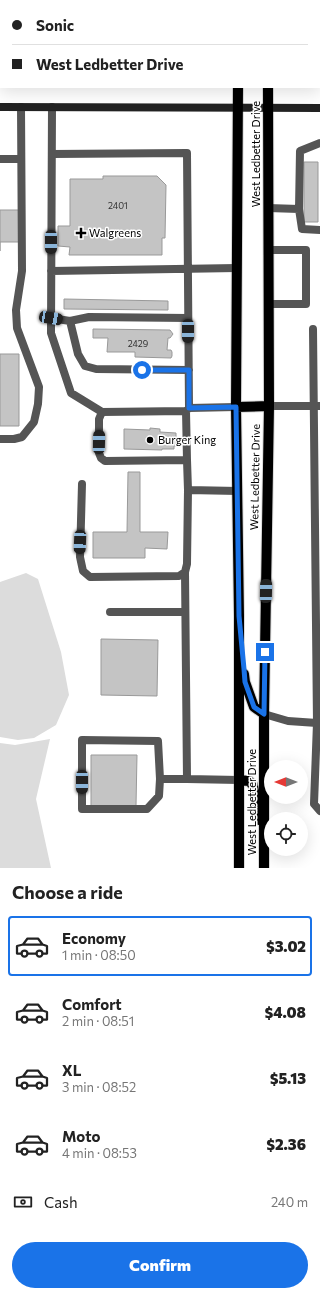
<!DOCTYPE html>
<meta charset="utf-8">
<style>
body{margin:0;font-family:Commissioner,sans-serif;background:#f2f2f2;color:#222;height:100vh;display:flex;flex-direction:column;font-size:15px;white-space:nowrap}
*{box-sizing:border-box;margin:0}
p{font-size:13px;color:#767676}
.icon{flex:none;width:22px;height:22px;fill:none;stroke:currentColor;stroke-width:2;stroke-linecap:round;stroke-linejoin:round}
.map{position:relative;height:868px;overflow:hidden}
.side{display:flex;flex-direction:column;background:#fff;flex:1}
.side>*{flex:none}
.guide{position:absolute;left:0px;top:0px;width:320px;height:88px;box-shadow:0 4px 16px #0002;display:grid;align-content:center;height:88px;padding:0 12px;background:#fff}
.needle{width:26px;rotate:270deg}
.buttons{position:absolute;left:264px;top:760px;display:grid;gap:8px}
.buttons a{display:grid;place-items:center;width:44px;height:44px;border-radius:50%;background:#fff;box-shadow:0 4px 16px #0002;font-size:20px}
.end{position:absolute;width:18px;height:18px;margin:-9px;border:5px solid #1a73e8;background:#fff;box-shadow:0 0 0 2px #fff}
.from{border-radius:50%}
.car{position:absolute;width:12px;height:24px;margin:-12px -6px;border-radius:5px;box-shadow:0 0 3px 1px #0007;background:linear-gradient(#222 24%,#8ab4d8 0 40%,#222 0 76%,#8ab4d8 0 86%,#222 0)}
.guide b{display:flex;align-items:center;gap:14px;height:38px;font-size:15px}
.guide b+b{border-top:1px solid #e0e0e0}
.guide i{width:10px;height:10px;background:#222}
ul{padding:0;list-style:none}
li{display:flex;align-items:center;gap:12px;height:60px;margin:0 8px 6px;padding:0 4px;border:2px solid transparent;border-radius:4px}
li div{flex:1}
li b{display:block;font-size:15px}
li em{font-style:normal;font-weight:800}
li.on{border-color:#1a73e8}
li>.icon{width:36px;height:36px;stroke-width:1.5}
h2{padding:0 12px;font-size:18px;line-height:48px}
.pay{display:flex;align-items:center;gap:10px;height:44px;padding:0 12px;font-size:15px}
.pay p{margin-inline-start:auto}
.cta{display:flex;gap:8px;margin-top:auto;padding:8px 12px}
.cta a{flex:1;height:46px;border-radius:24px;background:#1a73e8;color:#fff;font-size:16px;font-weight:800;line-height:46px;text-align:center}
.map>svg:first-child{display:block}
.green{fill:#dcdcdc}
.building{fill:#c4c4c4;stroke:#999}
.lines{fill:none;stroke-linecap:round;stroke-linejoin:round}
.primary-casing{stroke:#dbdbdb;stroke-width:12}
.service{stroke:#555;stroke-width:8}
.secondary{stroke:#222;stroke-width:8}
.primary{stroke:#000;stroke-width:10}
.route{stroke:#1a73e8;stroke-width:5}
.poi-dot{fill:#000;stroke:#fff;stroke-width:1.5}
.labels{text-anchor:middle;stroke-width:3;stroke-linejoin:round;paint-order:stroke}
.number-label{font-size:9px;fill:#313131}
.street-label{font-size:11px;fill:#000;stroke:#fff}
.poi-label{font-size:11px;fill:#000;stroke:#fff;text-anchor:start}
</style>
<div class="map">
<svg width="320" height="868" viewBox="0 0 320 868">
<rect width="100%" height="100%" fill="#fff"/>
<path class="green" d="M 26,573 L 38,579 L 61,652 L 69,695 L 56,725 L 34,738 L 18,740 L 0,737 L 0,582 Z
M 50,739 L 36,799 L 51,868 L 0,868 L 0,743 L 15,745 Z"/>
<path class="building" d="M 304,162 L 318,162 L 318,222 L 304,222 Z
M 103,176 L 157,176 L 166,185 L 165,238 L 162,238 L 162,255 L 69,255 L 70,247 L 58,246 L 58,226 L 70,226 L 70,179 L 103,179 Z
M 0,210 L 20,210 L 20,242 L 0,242 L 0,251 Z
M 64,299 L 168,301 L 168,310 L 64,309 Z
M 93,329 L 170,330 L 173,334 L 170,338 L 168,338 L 167,350 L 171,350 L 172,352 L 172,356 L 171,358 L 135,357 L 135,352 L 107,352 L 108,338 L 93,338 Z
M 0,354 L 19,354 L 19,426 L 0,426 Z
M 150,428 L 160,429 L 160,432 L 176,433 L 176,446 L 174,446 L 174,449 L 162,449 L 162,450 L 124,449 L 124,429 L 150,430 Z
M 128,472 L 140,472 L 140,532 L 168,532 L 167,549 L 145,548 L 145,558 L 93,558 L 93,532 L 127,532 Z
M 101,639 L 158,640 L 157,696 L 101,695 Z
M 91,755 L 137,755 L 136,806 L 91,806 Z"/>
<g class="lines">
<g class="primary-casing">
<path id="primary" d="M 239,1 L 239,0
M 269,1 L 269,0
M 238,87 L 236,407 L 239,616 L 239,868
M 236,407 L 269,406
M 244,674 L 245,682 L 254,707 L 264,714
M 239,780 L 249,781 L 253,785 L 259,820
M 264,868 L 264,714 L 269,406 L 268,87"/>
</g>
<path class="service" d="M 28,0 L 29,1
M 307,0 L 308,1
M 66,1 L 66,0
M 319,29 L 320,30
M 0,35 L 1,36
M 52,107 L 51,333 L 71,393 L 102,412 L 186,411 L 189,408 L 236,407
M 52,154 L 187,153 L 189,408
M 0,159 L 21,159
M 268,208 L 299,209 L 300,151 L 320,143
M 299,209 L 302,229 L 320,230
M 268,250 L 306,250 L 306,304 L 268,304
M 51,271 L 237,268
M 51,318 L 70,321 L 78,354 L 85,366 L 96,369 L 189,370
M 70,321 L 89,317 L 188,318
M 313,329 L 317,723 L 320,723
M 269,406 L 320,406
M 102,412 L 99,419 L 99,453 L 101,458 L 105,461 L 187,460 L 186,411
M 0,439 L 14,439 L 22,437 L 34,422 L 38,404 L 39,387 L 17,328 L 16,310 L 22,271 L 21,107
M 187,460 L 188,490 L 238,491
M 82,484 L 80,557 L 83,571 L 90,577 L 179,576 L 185,572 L 187,564 L 188,490
M 185,572 L 187,779 L 239,780
M 110,612 L 185,612
M 264,714 L 288,721 L 317,723 L 314,804 L 320,811
M 160,779 L 159,796 L 147,809 L 82,809 L 82,740 L 158,741 L 160,779 L 187,779"/>
<path class="secondary" d="M 0,77 L 1,77
M 319,79 L 320,79
M 0,107 L 320,108"/>
<use href="#primary" class="primary"/>
</g>
<g class="lines">
<path class="route" d="M 142,370 L 189,370 L 189,408 L 236,407 L 239,616 L 244,669 L 245,682 L 254,707 L 264,714 L 265,652"/>
</g>
<g class="poi-dot">
<path d="M79 227h4v4h4v4h-4v4h-4v-4h-4v-4h4z"/>
<circle cx="150" cy="440" r="4"/>
</g>
<g class="labels">
<g class="number-label">
<text x="118" y="209">2401</text>
<text x="138" y="347">2429</text>
</g>
<g class="street-label">
<text transform="translate(256 154) rotate(-90)" y="4">West Ledbetter Drive</text>
<text transform="translate(255 477) rotate(-89)" y="4">West Ledbetter Drive</text>
<text transform="translate(252 802) rotate(-90)" y="4">West Ledbetter Drive</text>
</g>
<g class="poi-label">
<text x="89" y="237">Walgreens</text>
<text x="158" y="444">Burger King</text>
</g>
</g>
</svg>
<div class="buttons">
<a><svg class="needle" viewBox="-14 -14 28 28"><path d="M0-13l5 13h-10z" fill="#e53935"/><path d="M0 13l5-13h-10z" fill="#767676"/></svg></a>
<a><svg class="icon" aria-label="locate" viewBox="0 0 24 24"><circle cx="12" cy="12" r="6"/><path d="M12 2v4M12 18v4M2 12h4M18 12h4"/></svg></a>
</div>
<i class="end from" style="left:142px;top:370px"></i>
<i class="end" style="left:265px;top:652px"></i>
<i class="car" style="left:51px;top:242px;rotate:180deg"></i>
<i class="car" style="left:51px;top:318px;rotate:100deg"></i>
<i class="car" style="left:188px;top:331px;rotate:180deg"></i>
<i class="car" style="left:99px;top:442px;rotate:1deg"></i>
<i class="car" style="left:80px;top:542px;rotate:182deg"></i>
<i class="car" style="left:266px;top:591px;rotate:1deg"></i>
<i class="car" style="left:82px;top:782px;rotate:180deg"></i>
<div class="guide">
<b><i class="from"></i>Sonic</b>
<b><i></i>West Ledbetter Drive</b>
</div>
</div>
<section class="side">
<h2>Choose a ride</h2>
<ul>
<li class="on"><svg class="icon" aria-label="car" viewBox="0 0 24 24"><path d="M5 17H2v-5l4-1 3-4h7l3 4 3 1v5h-3M9 17h6M6 11h13"/><circle cx="7" cy="17" r="2"/><circle cx="17" cy="17" r="2"/></svg><div><b>Economy</b><p>1 min · 08:50</p></div><em>$3.02</em></li>
<li><svg class="icon" aria-label="car" viewBox="0 0 24 24"><path d="M5 17H2v-5l4-1 3-4h7l3 4 3 1v5h-3M9 17h6M6 11h13"/><circle cx="7" cy="17" r="2"/><circle cx="17" cy="17" r="2"/></svg><div><b>Comfort</b><p>2 min · 08:51</p></div><em>$4.08</em></li>
<li><svg class="icon" aria-label="car" viewBox="0 0 24 24"><path d="M5 17H2v-5l4-1 3-4h7l3 4 3 1v5h-3M9 17h6M6 11h13"/><circle cx="7" cy="17" r="2"/><circle cx="17" cy="17" r="2"/></svg><div><b>XL</b><p>3 min · 08:52</p></div><em>$5.13</em></li>
<li><svg class="icon" aria-label="car" viewBox="0 0 24 24"><path d="M5 17H2v-5l4-1 3-4h7l3 4 3 1v5h-3M9 17h6M6 11h13"/><circle cx="7" cy="17" r="2"/><circle cx="17" cy="17" r="2"/></svg><div><b>Moto</b><p>4 min · 08:53</p></div><em>$2.36</em></li>
</ul>
<div class="pay"><svg class="icon" aria-label="cash" viewBox="0 0 24 24"><path d="M3 7h18v10H3z"/><circle cx="12" cy="12" r="2"/></svg>Cash<p>240 m</p></div>
<div class="cta"><a>Confirm</a></div>
</section>
